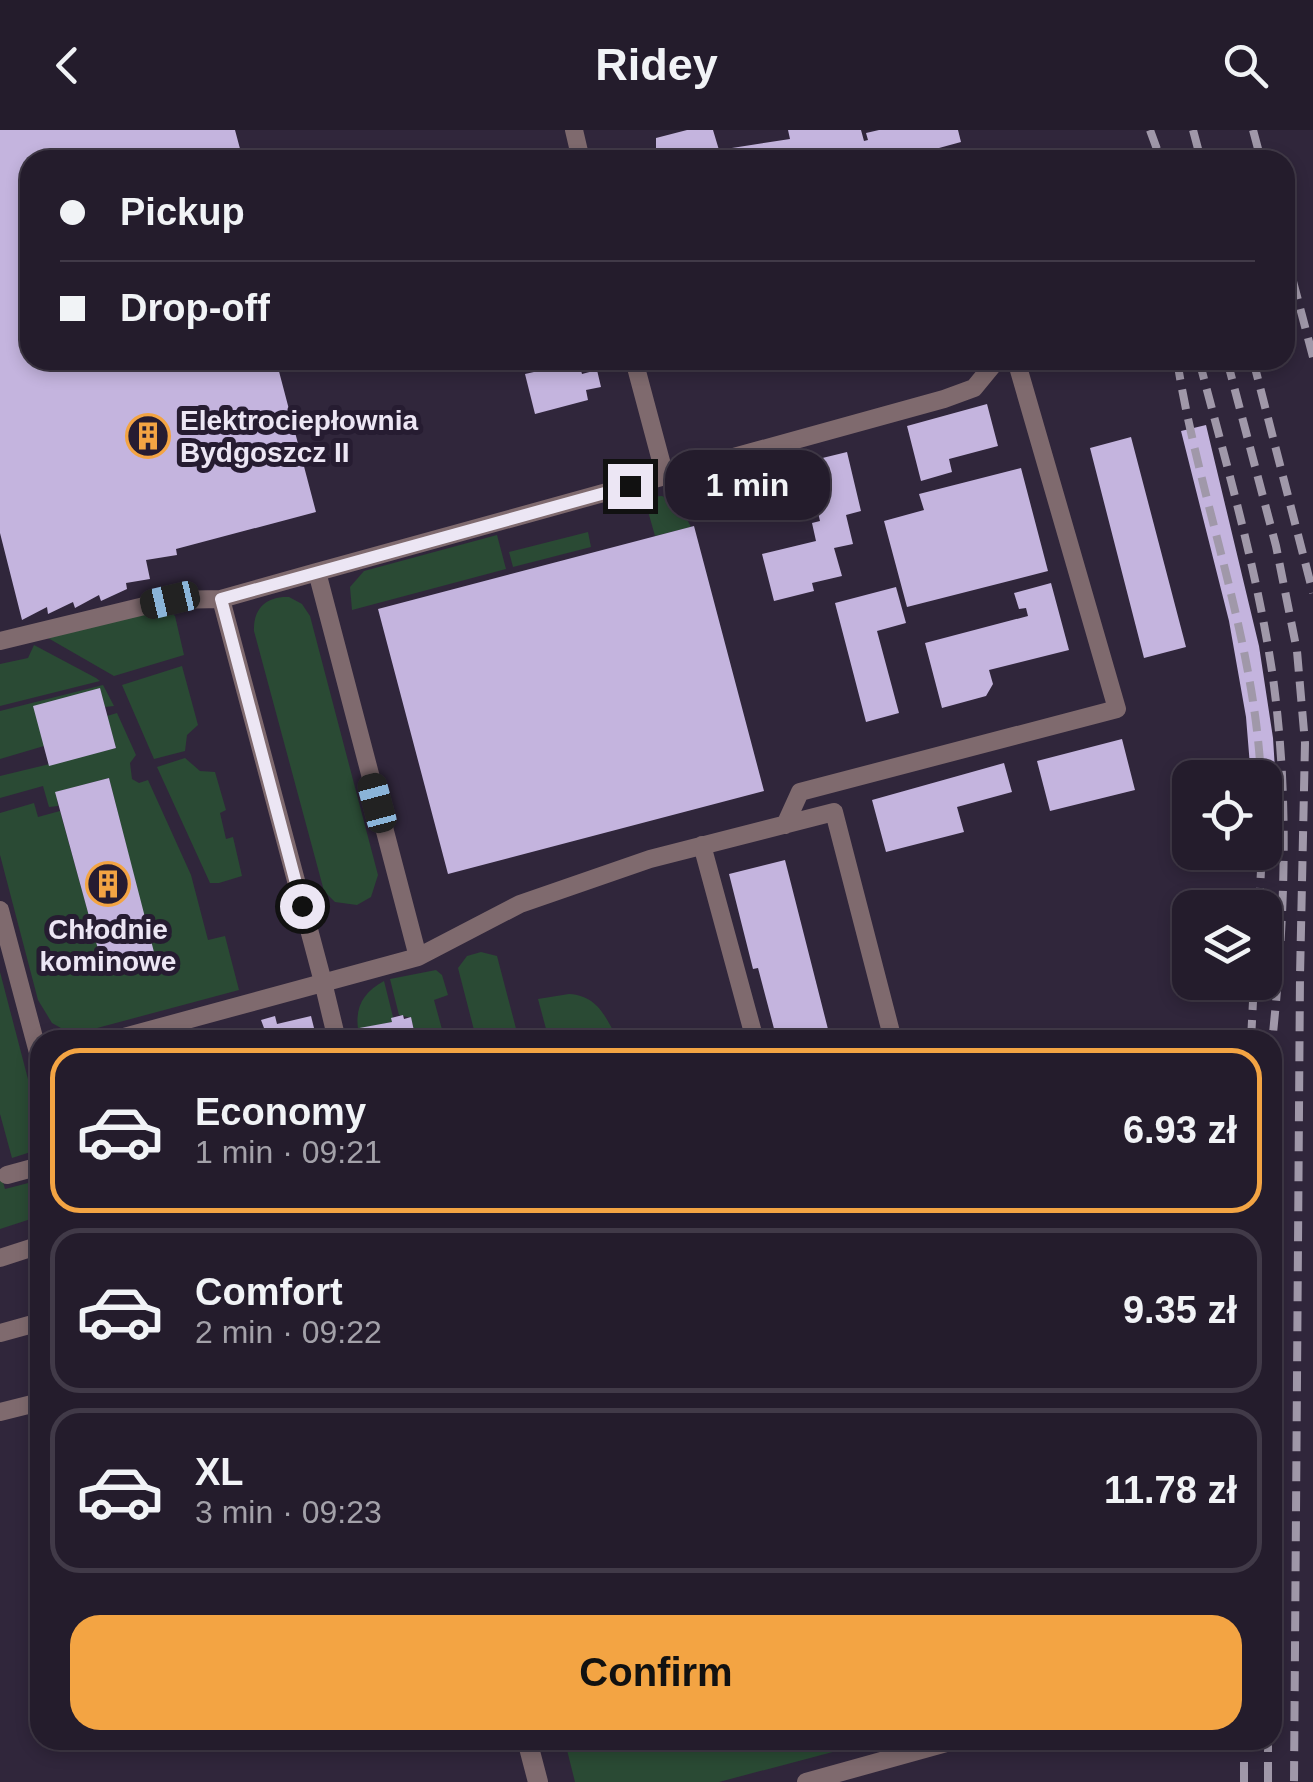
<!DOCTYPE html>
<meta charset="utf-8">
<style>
body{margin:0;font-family:Arial,sans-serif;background:#302938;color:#f1f3f6;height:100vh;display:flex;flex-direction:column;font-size:38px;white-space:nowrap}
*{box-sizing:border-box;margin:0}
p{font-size:32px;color:#a3a1a9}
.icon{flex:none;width:55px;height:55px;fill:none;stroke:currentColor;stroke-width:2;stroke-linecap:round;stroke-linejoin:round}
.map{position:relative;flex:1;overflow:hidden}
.side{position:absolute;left:30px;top:900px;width:1252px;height:720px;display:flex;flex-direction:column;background:#241c2c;border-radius:30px;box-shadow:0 5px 15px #0003,0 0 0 2px #413a48}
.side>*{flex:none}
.hud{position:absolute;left:20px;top:20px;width:1275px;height:220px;border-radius:30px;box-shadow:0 5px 15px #0003,0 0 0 2px #413a48;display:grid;align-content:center;height:220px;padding:0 40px;background:#241c2c}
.buttons{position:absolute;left:1172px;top:630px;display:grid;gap:20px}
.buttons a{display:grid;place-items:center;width:110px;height:110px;border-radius:20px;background:#241c2c;box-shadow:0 5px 15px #0003,0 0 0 2px #413a48;font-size:50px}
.end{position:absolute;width:45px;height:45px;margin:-22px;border:12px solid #ece6f4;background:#111;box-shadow:0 0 0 5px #111}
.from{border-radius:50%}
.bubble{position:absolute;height:70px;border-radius:30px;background:#241c2c;box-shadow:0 5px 15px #0003,0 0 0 2px #413a48;font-size:32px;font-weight:700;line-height:70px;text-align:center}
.car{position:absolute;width:30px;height:60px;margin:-30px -15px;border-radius:12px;box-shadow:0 0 8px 2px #0007;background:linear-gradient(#222 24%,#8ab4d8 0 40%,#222 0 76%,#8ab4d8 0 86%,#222 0)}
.hud b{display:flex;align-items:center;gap:35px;height:95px;font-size:38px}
.hud b+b{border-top:2px solid #413a48}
.hud i{width:25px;height:25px;background:#f1f3f6}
ul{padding:18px 0 0;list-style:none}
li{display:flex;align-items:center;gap:30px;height:165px;margin:0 20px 15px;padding:0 20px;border:5px solid #413a48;border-radius:30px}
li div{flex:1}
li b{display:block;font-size:38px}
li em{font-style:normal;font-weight:700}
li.current{border-color:#f3a443}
li>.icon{width:90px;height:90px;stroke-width:1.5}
.action{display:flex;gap:20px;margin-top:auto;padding:20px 40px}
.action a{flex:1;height:115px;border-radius:30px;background:#f3a443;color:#111;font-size:40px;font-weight:700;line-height:115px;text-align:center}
header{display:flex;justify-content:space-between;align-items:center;height:130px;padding:0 40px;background:#241c2c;font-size:45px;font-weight:700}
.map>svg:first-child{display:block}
.green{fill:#2a4a34}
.building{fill:#c4b4de}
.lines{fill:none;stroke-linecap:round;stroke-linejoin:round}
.service{stroke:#7f6a6e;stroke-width:18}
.minor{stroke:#7f6a6e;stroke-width:20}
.rail{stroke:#a098a9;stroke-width:8;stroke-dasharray:20 10;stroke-linecap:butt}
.route{stroke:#ece6f4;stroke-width:12}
.labels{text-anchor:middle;stroke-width:10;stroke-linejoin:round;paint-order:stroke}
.poi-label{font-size:28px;font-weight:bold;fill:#ece6f4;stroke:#261c31;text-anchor:start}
</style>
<header><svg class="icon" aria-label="back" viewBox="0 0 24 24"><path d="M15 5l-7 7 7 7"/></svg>Ridey<svg class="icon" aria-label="search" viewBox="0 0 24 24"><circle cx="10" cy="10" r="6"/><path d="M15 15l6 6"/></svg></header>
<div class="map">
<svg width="1313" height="1652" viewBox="0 0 1313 1652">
<rect width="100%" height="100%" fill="#30263b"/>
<path class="green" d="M 662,366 L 679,374 L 691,397 L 655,406 L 644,367 Z
M 588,402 L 591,417 L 513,437 L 509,422 Z
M 497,405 L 506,439 L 352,480 L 350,457 L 364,441 Z
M 289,467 L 302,474 L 310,486 L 378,745 L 371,767 L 357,775 L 335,772 L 324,761 L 254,501 C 253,478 267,466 289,467 Z
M 166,479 L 175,486 L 184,525 L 114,546 L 48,508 Z
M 34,515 L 96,548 L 100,551 L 0,576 L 0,534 L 28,528 Z
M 182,536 L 198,595 L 187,605 L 185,621 L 154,629 L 122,555 Z
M 103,555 L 114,576 L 105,577 L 100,558 L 44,616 L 0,629 L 0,581 Z
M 117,583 L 136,625 L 130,633 L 132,649 L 139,653 L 148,650 L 191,745 L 208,810 L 225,806 L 239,860 L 86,901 L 68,902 L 52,893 L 38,870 L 0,725 L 0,683 L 34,673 L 38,687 L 60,681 L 104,840 L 154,826 L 109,648 L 56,662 L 58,676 L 49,677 L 43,656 L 0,668 L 0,646 L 116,618 L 107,586 Z
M 185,628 L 200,641 L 215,642 L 226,680 L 220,683 L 226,709 L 233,707 L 242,746 L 219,753 L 210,753 L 157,637 Z
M 481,822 L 497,826 L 519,910 L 416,908 L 411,888 L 399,885 L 390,849 L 436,840 L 442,845 L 448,865 L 434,870 L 443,903 L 474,900 L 458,838 L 467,826 Z
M 0,842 L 40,995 L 40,1019 L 12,1028 L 0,984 Z
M 384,851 L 393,887 L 392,892 L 358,899 C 355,876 364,862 384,851 Z
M 569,864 C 598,866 605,886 618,910 L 549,910 L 538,869 Z
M 0,1042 L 5,1059 L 40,1050 L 40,1086 L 0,1099 Z
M 587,1610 L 633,1610 L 637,1621 L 663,1616 L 662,1610 L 878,1610 L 719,1652 L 575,1652 L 566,1616 Z"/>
<path class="building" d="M 0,0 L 235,0 L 243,30 L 30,30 L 30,230 L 276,230 L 316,382 L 176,419 L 177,425 L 146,430 L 150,449 L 126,453 L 127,459 L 101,471 L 99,465 L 75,478 L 73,472 L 48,484 L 47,477 L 22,490 L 0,403 Z
M 687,0 L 713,0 L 719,20 L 790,9 L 788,0 L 861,0 L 864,11 L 868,10 L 866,3 L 879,0 L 958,0 L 961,12 L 895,30 L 656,30 L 656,8 Z
M 564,230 L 578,230 L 582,244 L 597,240 L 601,257 L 586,260 L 588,270 L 535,284 L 525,244 L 565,235 Z
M 987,274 L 998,316 L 949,329 L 952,342 L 921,351 L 907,296 Z
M 1206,295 L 1259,516 L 1273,608 L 1278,687 L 1265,688 L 1265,648 L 1251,648 L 1246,587 L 1229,491 L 1181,301 Z
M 1131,307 L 1186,517 L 1144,528 L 1090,318 Z
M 847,322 L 861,381 L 846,385 L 853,414 L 834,418 L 842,446 L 812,453 L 814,461 L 774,471 L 762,424 L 816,411 L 812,393 L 820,391 L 806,332 Z
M 1021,338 L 1048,441 L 907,477 L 884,391 L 924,380 L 919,364 Z
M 694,396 L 764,661 L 448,744 L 378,479 Z
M 1051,453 L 1069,520 L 989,540 L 993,554 L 986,566 L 942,578 L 925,513 L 1028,486 L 1026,478 L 1019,479 L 1014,463 Z
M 896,457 L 906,493 L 877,501 L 899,583 L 866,592 L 835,473 Z
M 100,558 L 116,618 L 49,636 L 33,576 Z
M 1122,609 L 1135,660 L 1050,681 L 1037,631 Z
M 1004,633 L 1012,662 L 957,677 L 964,702 L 886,722 L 872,670 Z
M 109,648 L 155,826 L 104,841 L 55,662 Z
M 785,730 L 830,907 L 818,910 L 777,910 L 758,838 L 753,839 L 729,744 Z
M 403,885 L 404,889 L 411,887 L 416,910 L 319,910 L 343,901 L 392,892 L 391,888 Z
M 275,886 L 277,894 L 311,886 L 317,910 L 212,910 L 264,898 L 261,890 Z"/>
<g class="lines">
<path class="service" d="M 574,0 L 581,30
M 665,346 L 944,269 L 974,258 L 997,230
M 317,442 L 665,346 L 634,230
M 0,511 L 169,470 L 221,469
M 785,695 L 800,662 L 1117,579 L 1016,230
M 702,715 L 755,910
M 0,780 L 40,930
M 418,827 L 520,774 L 650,729 L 834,682 L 893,910
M 113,910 L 418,827 L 317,442 L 221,469 L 323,852 L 337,910
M 7,1045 L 40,1036
M 0,1128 L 40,1115
M 0,1203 L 40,1192
M 0,1282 L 40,1272
M 806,1652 L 957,1610"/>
<path class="minor" d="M 527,1610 L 538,1652"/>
<path class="rail" d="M 1150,0 L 1161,30
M 1193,0 L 1201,30
M 1253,0 L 1261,30
M 1285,121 L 1313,227
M 1177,230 C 1199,370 1254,505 1261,648
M 1199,230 C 1226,333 1256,436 1272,541 C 1290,666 1285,789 1272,913
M 1227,230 L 1276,416 L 1297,521 L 1305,613 L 1300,846 L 1294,1652
M 1253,230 L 1313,463
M 1259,778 L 1262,722
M 1251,910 L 1254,852
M 1244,1652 L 1244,1610
M 1268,1652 L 1268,1610"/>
</g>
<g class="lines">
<path class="route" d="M 302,776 L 221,469 L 630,356"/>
</g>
<defs>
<g id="building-ring" transform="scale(2.25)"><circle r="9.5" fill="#261c31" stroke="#f3a443" stroke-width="1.5"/><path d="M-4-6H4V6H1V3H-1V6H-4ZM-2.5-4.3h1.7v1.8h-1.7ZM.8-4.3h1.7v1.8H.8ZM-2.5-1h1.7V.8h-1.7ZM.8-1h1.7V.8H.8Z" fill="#f3a443"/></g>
</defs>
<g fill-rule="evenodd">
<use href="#building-ring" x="148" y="306"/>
<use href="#building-ring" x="108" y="754"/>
</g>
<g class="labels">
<g class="poi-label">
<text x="180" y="300">Elektrociepłownia<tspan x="180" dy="32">Bydgoszcz II</tspan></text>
<text x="108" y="809" text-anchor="middle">Chłodnie<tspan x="108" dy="32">kominowe</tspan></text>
</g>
</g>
</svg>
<div class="buttons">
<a><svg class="icon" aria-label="locate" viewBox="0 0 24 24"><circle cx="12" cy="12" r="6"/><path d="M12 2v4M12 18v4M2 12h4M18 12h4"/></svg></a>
<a><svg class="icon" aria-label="layers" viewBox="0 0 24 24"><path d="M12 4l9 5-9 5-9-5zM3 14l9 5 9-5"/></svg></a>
</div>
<i class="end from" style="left:302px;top:776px"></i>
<i class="end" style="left:630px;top:356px"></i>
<div class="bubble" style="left:665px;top:320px;width:165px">1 min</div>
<i class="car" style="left:170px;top:470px;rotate:257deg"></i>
<i class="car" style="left:377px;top:673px;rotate:345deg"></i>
<div class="hud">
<b><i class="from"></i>Pickup</b>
<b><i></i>Drop-off</b>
</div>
<section class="side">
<ul>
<li class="current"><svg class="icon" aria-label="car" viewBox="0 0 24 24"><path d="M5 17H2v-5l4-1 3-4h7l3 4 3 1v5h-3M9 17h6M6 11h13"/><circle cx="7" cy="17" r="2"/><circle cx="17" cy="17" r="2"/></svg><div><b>Economy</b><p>1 min · 09:21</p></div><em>6.93 zł</em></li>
<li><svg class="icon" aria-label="car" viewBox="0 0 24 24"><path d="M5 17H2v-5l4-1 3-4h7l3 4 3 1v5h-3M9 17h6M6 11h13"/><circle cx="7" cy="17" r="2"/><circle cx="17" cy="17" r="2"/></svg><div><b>Comfort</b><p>2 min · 09:22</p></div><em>9.35 zł</em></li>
<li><svg class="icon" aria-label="car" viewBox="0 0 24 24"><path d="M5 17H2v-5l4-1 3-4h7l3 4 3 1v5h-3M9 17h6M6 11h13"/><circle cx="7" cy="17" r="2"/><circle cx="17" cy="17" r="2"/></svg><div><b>XL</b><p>3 min · 09:23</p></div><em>11.78 zł</em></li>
</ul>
<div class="action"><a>Confirm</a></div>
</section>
</div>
